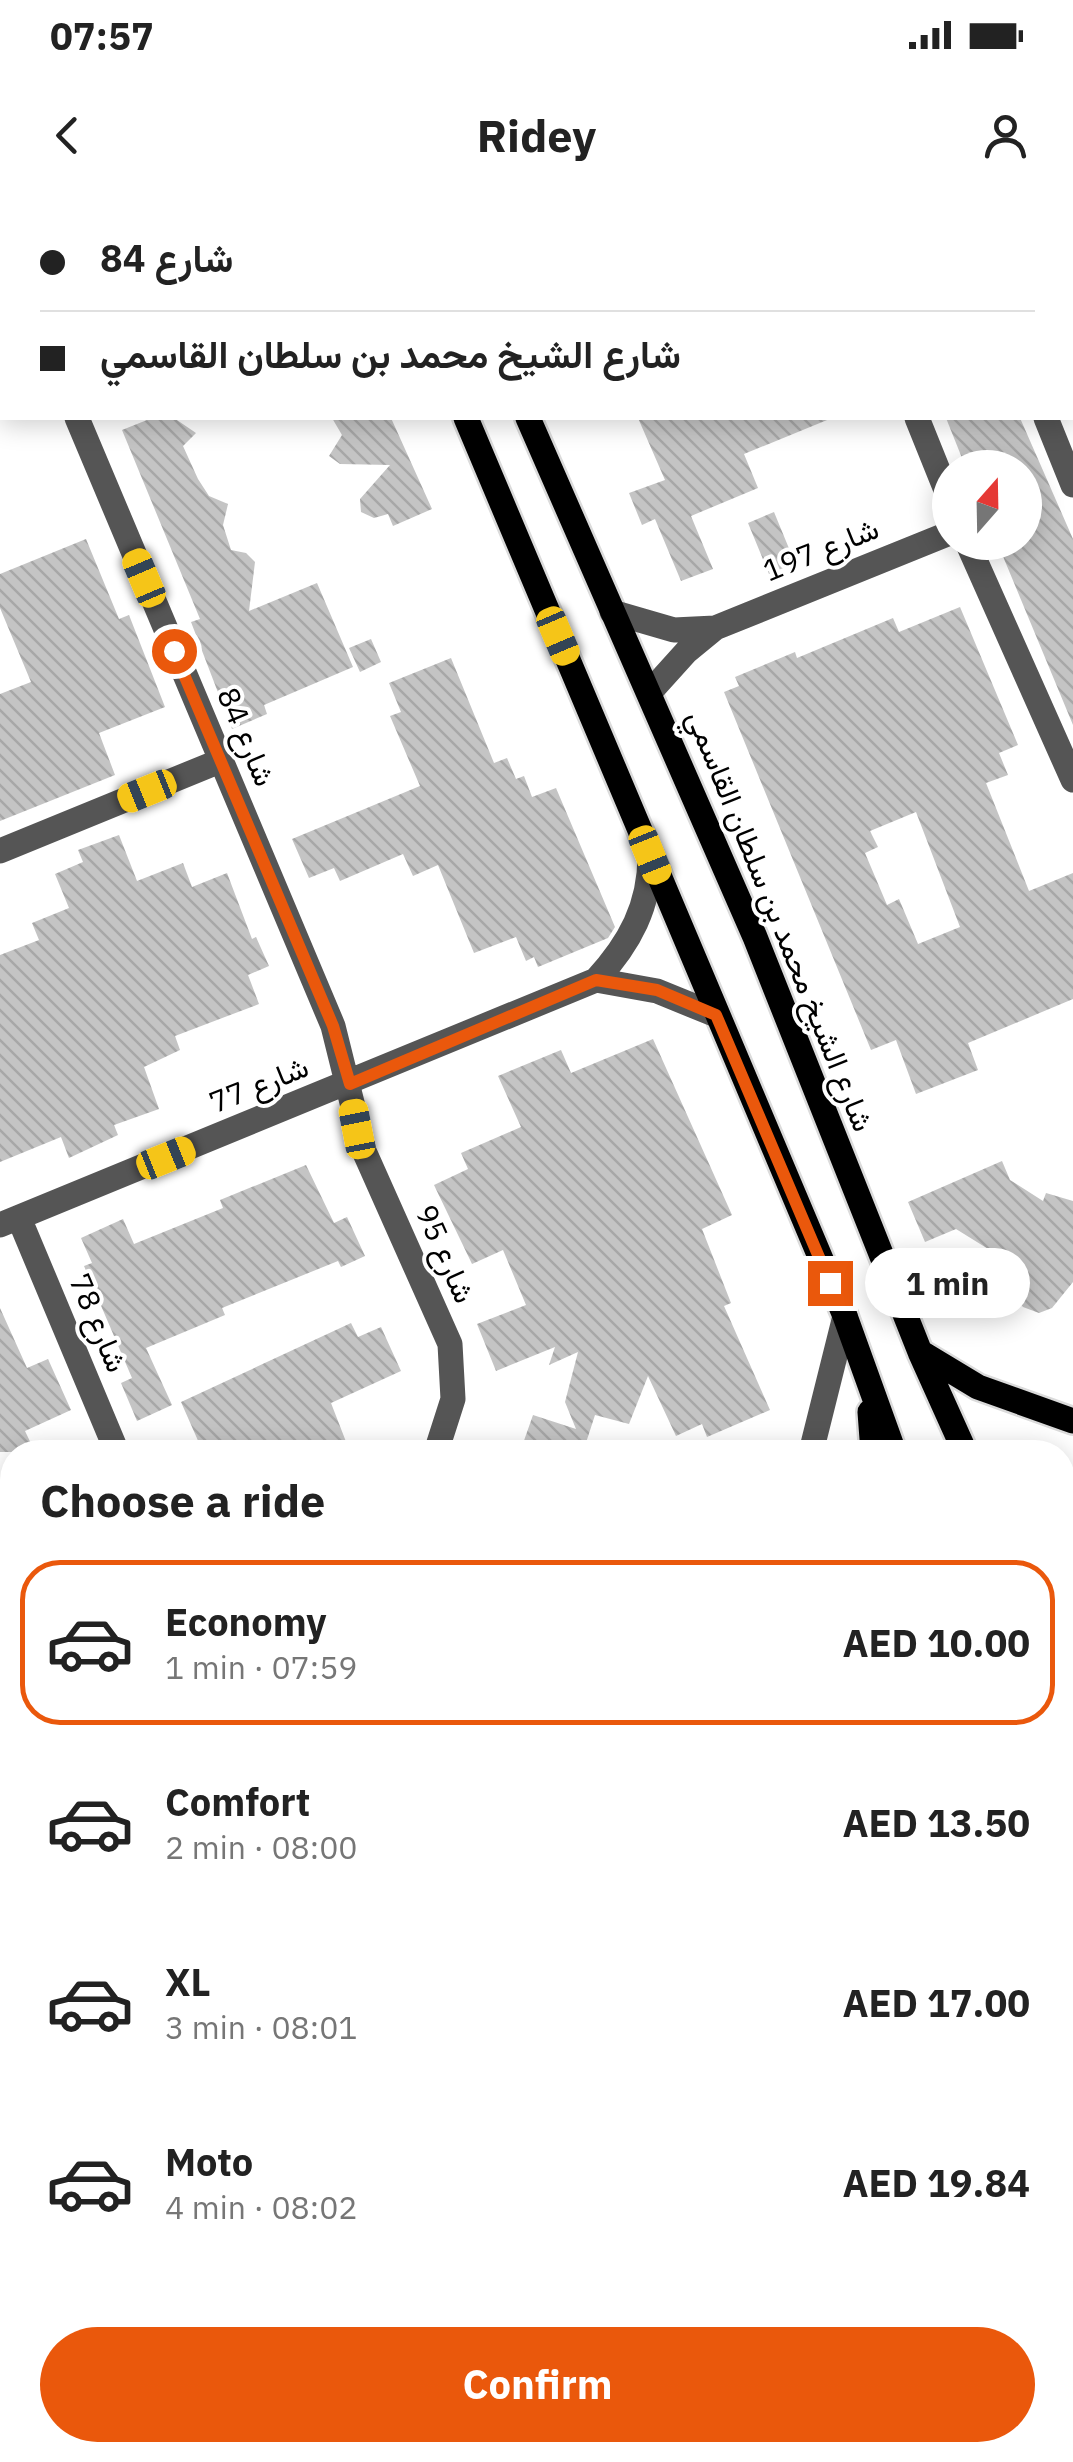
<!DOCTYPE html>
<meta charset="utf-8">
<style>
body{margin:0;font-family:"IBM Plex Sans",Vazirmatn,sans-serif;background:#f6f6f6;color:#222;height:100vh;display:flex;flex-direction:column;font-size:38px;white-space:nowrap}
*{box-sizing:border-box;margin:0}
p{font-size:32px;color:#767676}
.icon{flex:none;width:55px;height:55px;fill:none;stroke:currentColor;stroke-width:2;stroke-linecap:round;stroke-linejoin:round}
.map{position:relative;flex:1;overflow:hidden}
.side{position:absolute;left:0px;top:1240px;width:1075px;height:1022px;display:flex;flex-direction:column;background:#fff;border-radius:40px 40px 0 0;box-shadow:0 5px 25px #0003}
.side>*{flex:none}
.hud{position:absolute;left:0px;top:0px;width:1075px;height:220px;box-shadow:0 5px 25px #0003;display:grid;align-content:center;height:220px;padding:0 40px;background:#fff}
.needle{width:65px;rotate:20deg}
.tools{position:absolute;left:932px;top:250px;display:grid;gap:20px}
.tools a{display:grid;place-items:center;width:110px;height:110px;border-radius:50%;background:#fff;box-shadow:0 5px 25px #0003;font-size:50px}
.end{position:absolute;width:45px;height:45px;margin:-22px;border:12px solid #ea580c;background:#fff;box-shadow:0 0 0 5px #fff}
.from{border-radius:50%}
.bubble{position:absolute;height:70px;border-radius:35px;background:#fff;box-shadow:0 5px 25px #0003;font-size:32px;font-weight:800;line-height:70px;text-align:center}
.car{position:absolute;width:30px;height:60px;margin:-30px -15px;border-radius:12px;box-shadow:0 0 8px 2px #0007;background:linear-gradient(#f5c518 24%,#345 0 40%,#f5c518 0 76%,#345 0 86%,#f5c518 0)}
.hud b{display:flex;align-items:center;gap:35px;height:95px;font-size:38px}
.hud b+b{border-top:2px solid #e0e0e0}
.hud i{width:25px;height:25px;background:#222}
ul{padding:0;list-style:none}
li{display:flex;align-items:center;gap:30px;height:165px;margin:0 20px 15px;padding:0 20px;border:5px solid transparent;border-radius:40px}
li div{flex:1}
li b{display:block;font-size:38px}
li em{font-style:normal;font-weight:800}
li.selected{border-color:#ea580c}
li>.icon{width:90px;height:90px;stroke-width:1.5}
h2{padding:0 40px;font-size:45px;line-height:120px}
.cta{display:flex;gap:20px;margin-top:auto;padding:20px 40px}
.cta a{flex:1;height:115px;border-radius:60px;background:#ea580c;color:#fff;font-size:40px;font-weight:800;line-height:115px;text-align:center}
.status{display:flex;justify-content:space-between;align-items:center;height:70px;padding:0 50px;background:#fff;direction:ltr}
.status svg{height:28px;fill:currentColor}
header{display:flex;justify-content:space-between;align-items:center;height:130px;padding:0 40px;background:#fff;font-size:45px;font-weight:800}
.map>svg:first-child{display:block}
.green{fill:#dcdcdc}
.building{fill:url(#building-back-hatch);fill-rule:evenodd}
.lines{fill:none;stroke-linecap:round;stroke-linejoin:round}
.major-casing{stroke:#dbdbdb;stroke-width:30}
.minor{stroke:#555;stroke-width:25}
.major{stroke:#000;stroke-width:25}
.route{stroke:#ea580c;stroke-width:12}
.labels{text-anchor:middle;stroke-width:8;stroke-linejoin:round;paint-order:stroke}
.street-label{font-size:30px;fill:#000;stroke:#fff}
</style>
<div class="status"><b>07:57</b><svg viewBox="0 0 49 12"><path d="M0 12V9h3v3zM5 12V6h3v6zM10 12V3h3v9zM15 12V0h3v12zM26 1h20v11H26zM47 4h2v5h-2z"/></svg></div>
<header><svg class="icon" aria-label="back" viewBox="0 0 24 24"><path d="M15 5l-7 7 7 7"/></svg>Ridey<svg class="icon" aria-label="person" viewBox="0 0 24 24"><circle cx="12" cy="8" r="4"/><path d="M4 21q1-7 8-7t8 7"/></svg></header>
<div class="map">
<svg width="1073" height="2262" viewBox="0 0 1073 2262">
<defs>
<pattern id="building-back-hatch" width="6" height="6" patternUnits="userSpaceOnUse" patternTransform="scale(2.5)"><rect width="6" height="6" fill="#c4c4c4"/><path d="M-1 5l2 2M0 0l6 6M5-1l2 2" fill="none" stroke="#a7a7a7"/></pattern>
</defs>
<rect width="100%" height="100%" fill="#fff"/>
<path class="green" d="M 140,2250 L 450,2250 L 459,2262 L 124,2262 Z"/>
<path class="building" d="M 152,218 L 174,218 L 196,233 L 183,246 L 198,279 L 209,296 L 228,304 L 223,325 L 231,350 L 246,353 L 255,362 L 249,411 L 317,383 L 353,467 L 264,505 L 267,514 L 232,529 L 191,422 L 200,419 L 122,230 Z
M 332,218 L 391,218 L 432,309 L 393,326 L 388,314 L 374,318 L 361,312 L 360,299 L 390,265 L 340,264 L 329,256 L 342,235 Z
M 638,218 L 832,218 L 744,254 L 758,288 L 691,316 L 713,369 L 681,381 L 655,319 L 642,325 L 629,293 L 665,280 Z
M 946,218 L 1020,218 L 1073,339 L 1073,525 L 997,342 L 1025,342 L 1025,268 L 966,268 Z
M 774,312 L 795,363 L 769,374 L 748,323 Z
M 86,339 L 119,419 L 129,415 L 165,507 L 99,533 L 115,575 L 0,621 L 0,494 L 31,482 L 0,408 L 0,374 Z
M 960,407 L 1018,545 L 999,553 L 1008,575 L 986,583 L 1029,691 L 1073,673 L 1073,799 L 968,843 L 978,870 L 916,894 L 896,840 L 871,850 L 724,492 L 739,486 L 735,477 L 795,452 L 797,458 L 893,418 L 899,432 ZM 916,612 L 960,727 L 918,744 L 899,699 L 887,705 L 865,653 L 878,647 L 870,631 Z
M 371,439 L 381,462 L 360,472 L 349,448 Z
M 451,458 L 494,563 L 507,558 L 516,579 L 524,576 L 532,597 L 556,588 L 615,727 L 608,738 L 538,767 L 534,757 L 526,761 L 516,737 L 474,753 L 438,665 L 413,676 L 403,654 L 340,681 L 334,668 L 309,678 L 292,639 L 420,586 L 390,516 L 401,512 L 389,483 Z
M 119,635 L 137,681 L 183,663 L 192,687 L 227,673 L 252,739 L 256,737 L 269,766 L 248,775 L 259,804 L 175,836 L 180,850 L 144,867 L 159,909 L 114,925 L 118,935 L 69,958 L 61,937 L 0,962 L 0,755 L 39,740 L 32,723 L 69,708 L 55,674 L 83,662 L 78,650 Z
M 653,839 L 732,1015 L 702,1029 L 731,1103 L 724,1106 L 770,1210 L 707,1237 L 702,1224 L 676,1236 L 648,1176 L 629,1224 L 595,1215 L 583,1252 L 520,1252 L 533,1215 L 576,1229 L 565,1202 L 578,1152 L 549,1165 L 555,1147 L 496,1171 L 477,1124 L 526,1105 L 503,1050 L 472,1064 L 434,985 L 468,969 L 461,953 L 521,927 L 498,876 L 561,850 L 571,873 Z
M 1002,961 L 1010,980 L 1043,1001 L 1046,993 L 1073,1001 L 1073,1082 L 1052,1108 L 1039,1113 L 1023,1107 L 1012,1094 L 1014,1065 L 956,1029 L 925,1042 L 908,1002 Z
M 306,965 L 334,1023 L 347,1017 L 365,1056 L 341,1067 L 338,1061 L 222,1108 L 225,1115 L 146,1148 L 172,1205 L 137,1221 L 121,1183 L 132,1178 L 84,1066 L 92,1063 L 81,1038 L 123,1019 L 134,1044 L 223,1008 L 220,1000 Z
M 0,1108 L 27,1168 L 48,1159 L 71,1210 L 25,1231 L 35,1252 L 0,1252 Z
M 351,1123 L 358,1137 L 381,1127 L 401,1171 L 331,1203 L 350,1252 L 203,1252 L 181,1202 Z"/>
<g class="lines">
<g class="major-casing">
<path id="major" d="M 371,0 L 372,2
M 433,0 L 434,2
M 466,218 L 845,1116 L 894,1252
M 528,218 L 755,737 L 920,1152 L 965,1252
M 920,1152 L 978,1187 L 1073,1221
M 870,1212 L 873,1252
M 1062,1492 L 1073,1519
M 1062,1687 L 1073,1712
M 0,2151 L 12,2142
M 0,2227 L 12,2218"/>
</g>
<path class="minor" d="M 127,0 L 128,2
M 830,0 L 831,2
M 353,2 L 354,0
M 0,31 L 2,37
M 1072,48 L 1073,48
M 77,218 L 333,826 L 364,951 L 450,1144 L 453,1199 L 436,1252
M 917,218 L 950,300
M 1046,218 L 1073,285
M 967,342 L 1073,580
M 612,412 L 674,430 L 715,428
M 650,492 L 687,451 L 715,428 L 950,333
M 0,651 L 220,561
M 596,780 L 657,791 L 716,815
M 19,1018 L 117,1252
M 0,1025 L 596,780 C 630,743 650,706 650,655
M 811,1252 L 845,1116
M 1062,1358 L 1073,1350
M 1062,1437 L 1073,1430
M 0,1698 L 12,1689
M 541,2250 L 550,2262"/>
<use href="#major" class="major"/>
</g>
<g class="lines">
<path class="route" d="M 174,451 L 333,826 L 350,884 L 596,780 L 657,790 L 716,815 L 830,1083"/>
</g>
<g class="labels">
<g class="street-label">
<text transform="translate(821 350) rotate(-22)" y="10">شارع 197</text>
<text transform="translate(246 537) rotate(67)" y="10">شارع 84</text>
<text transform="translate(780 721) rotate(68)" y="10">شارع الشيخ محمد بن سلطان القاسمي</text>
<text transform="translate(259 885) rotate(-22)" y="10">شارع 77</text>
<text transform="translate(445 1054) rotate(66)" y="10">شارع 95</text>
<text transform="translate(98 1123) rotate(67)" y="10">شارع 78</text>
</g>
</g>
</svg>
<div class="tools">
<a><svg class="needle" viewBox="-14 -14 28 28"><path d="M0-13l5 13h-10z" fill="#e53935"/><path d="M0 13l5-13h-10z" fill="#767676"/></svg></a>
</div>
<i class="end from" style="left:174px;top:451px"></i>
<i class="end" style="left:830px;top:1083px"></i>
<div class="bubble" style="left:865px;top:1048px;width:165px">1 min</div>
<i class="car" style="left:144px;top:378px;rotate:337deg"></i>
<i class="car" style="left:558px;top:436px;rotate:157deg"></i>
<i class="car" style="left:147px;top:591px;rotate:248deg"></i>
<i class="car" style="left:650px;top:655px;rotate:158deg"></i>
<i class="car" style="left:357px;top:929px;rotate:349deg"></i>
<i class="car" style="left:166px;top:958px;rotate:68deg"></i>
<div class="hud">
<b><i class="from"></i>شارع 84</b>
<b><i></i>شارع الشيخ محمد بن سلطان القاسمي</b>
</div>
<section class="side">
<h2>Choose a ride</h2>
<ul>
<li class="selected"><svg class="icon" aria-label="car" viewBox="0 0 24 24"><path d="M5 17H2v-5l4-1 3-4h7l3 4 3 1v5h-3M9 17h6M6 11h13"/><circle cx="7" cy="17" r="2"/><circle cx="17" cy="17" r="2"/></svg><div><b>Economy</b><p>1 min · 07:59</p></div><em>AED 10.00</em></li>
<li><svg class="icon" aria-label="car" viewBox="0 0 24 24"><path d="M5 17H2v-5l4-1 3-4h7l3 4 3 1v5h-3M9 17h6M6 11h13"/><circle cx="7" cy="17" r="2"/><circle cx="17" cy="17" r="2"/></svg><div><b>Comfort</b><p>2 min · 08:00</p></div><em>AED 13.50</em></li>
<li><svg class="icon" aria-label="car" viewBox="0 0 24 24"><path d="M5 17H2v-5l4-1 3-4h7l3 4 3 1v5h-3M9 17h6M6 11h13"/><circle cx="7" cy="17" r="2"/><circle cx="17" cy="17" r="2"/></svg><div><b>XL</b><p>3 min · 08:01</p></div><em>AED 17.00</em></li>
<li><svg class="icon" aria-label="car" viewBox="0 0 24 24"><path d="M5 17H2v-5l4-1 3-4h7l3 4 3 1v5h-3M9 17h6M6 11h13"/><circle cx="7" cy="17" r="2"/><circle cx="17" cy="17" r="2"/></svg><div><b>Moto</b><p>4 min · 08:02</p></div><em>AED 19.84</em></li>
</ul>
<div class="cta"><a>Confirm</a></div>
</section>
</div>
